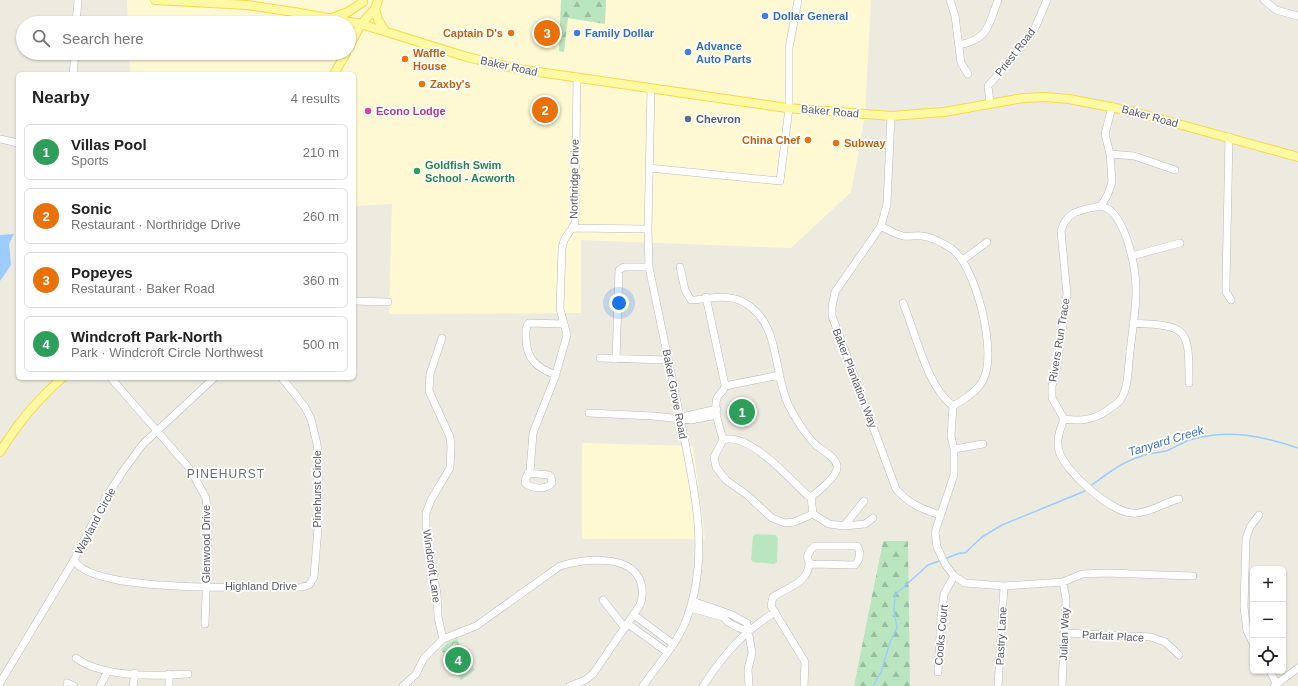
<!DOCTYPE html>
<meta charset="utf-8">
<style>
body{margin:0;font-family:Helvetica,sans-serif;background:#f6f6f6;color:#222}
.controls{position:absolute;right:12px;bottom:12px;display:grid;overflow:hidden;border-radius:6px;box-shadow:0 1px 3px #0004}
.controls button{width:36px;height:36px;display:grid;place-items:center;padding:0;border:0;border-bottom:1px solid #e0e0e0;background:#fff;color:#222;font:20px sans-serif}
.you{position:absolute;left:619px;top:303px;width:14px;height:14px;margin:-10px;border:3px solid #fff;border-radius:50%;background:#1a73e8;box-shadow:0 0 0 6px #1a73e833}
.badge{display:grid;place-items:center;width:26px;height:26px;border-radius:50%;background:#f24521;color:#fff;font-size:13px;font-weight:700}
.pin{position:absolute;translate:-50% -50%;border:2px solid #fff;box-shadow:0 1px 4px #0006}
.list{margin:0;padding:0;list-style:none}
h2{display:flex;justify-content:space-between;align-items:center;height:52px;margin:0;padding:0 16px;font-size:17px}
h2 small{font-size:13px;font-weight:400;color:#767676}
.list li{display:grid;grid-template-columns:26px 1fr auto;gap:12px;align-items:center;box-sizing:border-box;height:56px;margin:0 8px 8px;padding:0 8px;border:1px solid #e0e0e0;border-radius:6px}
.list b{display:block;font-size:15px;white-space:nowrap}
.list p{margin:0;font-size:13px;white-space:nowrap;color:#767676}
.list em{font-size:13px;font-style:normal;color:#767676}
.icon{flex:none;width:22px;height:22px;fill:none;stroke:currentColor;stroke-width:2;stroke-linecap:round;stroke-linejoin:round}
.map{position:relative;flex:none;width:1298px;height:686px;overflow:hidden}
.search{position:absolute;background:#fff;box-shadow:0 1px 3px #0004;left:16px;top:16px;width:340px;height:44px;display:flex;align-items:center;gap:10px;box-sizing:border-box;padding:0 14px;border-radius:22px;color:#767676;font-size:15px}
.panel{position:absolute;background:#fff;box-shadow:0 1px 3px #0004;left:16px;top:72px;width:340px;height:308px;border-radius:6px}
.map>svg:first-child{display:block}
.commercial{fill:#fff9d3}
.forest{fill:url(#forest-firs)}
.park{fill:url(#park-crowns)}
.pitch{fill:#bae6bf}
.water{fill:#9ecbff}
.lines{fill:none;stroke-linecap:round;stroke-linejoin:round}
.stream{stroke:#9ecbff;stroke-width:1.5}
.minor-casing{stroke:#b8bac0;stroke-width:8}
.major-casing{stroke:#f8d84e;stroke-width:10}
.minor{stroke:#fff;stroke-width:7}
.major{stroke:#fff9a3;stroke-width:8}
.shop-dot{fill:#3f7fe0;stroke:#fff;stroke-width:1.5}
.food-dot{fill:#e8710a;stroke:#fff;stroke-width:1.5}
.hotel-dot{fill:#d1479c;stroke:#fff;stroke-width:1.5}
.service-dot{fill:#5c6f8a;stroke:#fff;stroke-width:1.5}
.leisure-dot{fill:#2e9e5b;stroke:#fff;stroke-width:1.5}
.labels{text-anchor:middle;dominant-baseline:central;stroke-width:3.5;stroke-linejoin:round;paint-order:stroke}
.shop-label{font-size:11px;font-weight:bold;fill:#366cbe;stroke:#fff;text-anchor:start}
.food-label{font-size:11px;font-weight:bold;fill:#c56008;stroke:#fff;text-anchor:start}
.street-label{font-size:11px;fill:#595c62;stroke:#fff}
.hotel-label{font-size:11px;font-weight:bold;fill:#b23c85;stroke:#fff;text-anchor:start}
.service-label{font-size:11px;font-weight:bold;fill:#4e5e75;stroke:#fff;text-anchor:start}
.leisure-label{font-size:11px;font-weight:bold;fill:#27864d;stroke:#fff;text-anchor:start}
.water-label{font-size:12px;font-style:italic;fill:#3b72c8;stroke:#fff}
.neighbourhood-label{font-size:12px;letter-spacing:1px;fill:#6a6e74;stroke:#fff}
</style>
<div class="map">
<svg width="1298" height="686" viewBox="0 0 1298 686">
<defs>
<pattern id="forest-firs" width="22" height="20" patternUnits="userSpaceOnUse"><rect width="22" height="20" fill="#bae6bf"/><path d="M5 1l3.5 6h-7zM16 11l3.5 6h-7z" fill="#9abe9f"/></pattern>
<pattern id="park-crowns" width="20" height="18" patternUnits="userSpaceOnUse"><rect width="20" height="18" fill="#bae6bf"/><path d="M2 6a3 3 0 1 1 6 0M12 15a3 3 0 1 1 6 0" fill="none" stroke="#9abe9f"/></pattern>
</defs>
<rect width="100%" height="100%" fill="#edebe0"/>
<path class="commercial" d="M 127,0 L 561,0 L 559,51 L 563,52 L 568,18 L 605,24 L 606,0 L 871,0 L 865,116 L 851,192 L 791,248 L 581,240 L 581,313 L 389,314 L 392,204 L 354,206 L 354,74 L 220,74 L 216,72 L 130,72 L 129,53 L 349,53 L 349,23 L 128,23 Z
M 582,443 L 693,446 L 705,539 L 582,539 Z"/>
<path class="forest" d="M 561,0 L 606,0 L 605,24 L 568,18 L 564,52 L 559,51 Z
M 883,541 L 908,541 L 910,686 L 854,686 Z"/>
<path class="park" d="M 457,639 L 475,670 L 461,680 L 441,650 L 447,643 Z"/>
<path class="pitch" d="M 756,534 L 776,535 L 778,538 L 777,562 L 774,564 L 753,562 L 751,559 L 753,536 Z"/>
<path class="water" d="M 14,234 L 9,244 L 11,265 L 0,281 L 0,235 Z"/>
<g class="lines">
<path class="stream" d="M 1092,485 C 1108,473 1122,462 1142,456 C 1149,453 1158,453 1166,451 C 1175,448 1183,441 1193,439 C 1230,429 1263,436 1298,448
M 947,558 L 960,553 L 965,553 L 982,537 L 1002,525 L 1085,491
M 873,686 L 881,672 L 890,642 L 897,628 L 894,611 L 895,595 L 928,565 L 939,561"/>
<defs>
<path id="minor" d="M 950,0 L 955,16 L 961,63 L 968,74
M 1264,0 L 1276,10 L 1298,16
M 76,23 L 78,0
M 959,45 C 989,39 988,26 998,0
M 73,74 L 75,53
M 577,77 L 575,222 L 572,228 L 648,229
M 990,103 L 988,86 L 1024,44 L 1035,28 L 1047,0
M 891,116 L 887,204 L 881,226 L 835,292 L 832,307 L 832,316 L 896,489 C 909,504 922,509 940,515
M 1229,137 L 1226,284 L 1226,292 L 1231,300
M 0,139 L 18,143
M 1110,154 L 1134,156 L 1175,170
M 649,168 L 780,181 L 789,108 L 789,48 L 798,0
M 1101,206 C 1104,207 1109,209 1111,211 C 1128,228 1136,268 1136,291 C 1136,311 1132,332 1130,352 C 1128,366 1129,386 1121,399 C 1119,402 1115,405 1112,407 C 1097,419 1083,422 1064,419 L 1052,398 L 1052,386 L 1057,366 L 1067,294 L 1061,231 C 1067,210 1082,210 1101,206 L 1108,194 L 1112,182 L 1110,154 L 1105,134 L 1112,107
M 881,226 C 888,230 896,234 903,236 C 909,237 916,235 922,236 C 933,237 943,243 952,249 C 976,266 998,354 983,380 C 978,391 963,400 953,406 L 951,436 L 954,449 L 954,475 L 935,532 L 937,547 L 945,564 L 954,576 L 965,583 L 1004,586 L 1063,582 L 1082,574 L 1106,573 L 1193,576
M 1132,256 L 1180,243
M 963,260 L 987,242
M 680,267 L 685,290 L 691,300 C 713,299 732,291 752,308 C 780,330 774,377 789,406 C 797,421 805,435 817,446 C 823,451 838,458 837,468 C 837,476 818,492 811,497 L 807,495 C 790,479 748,431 723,440 L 714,457 L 716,467 L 726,480 L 747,495 L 772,518 L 785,523 L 794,522 L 813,514 L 811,497
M 706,297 L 725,385 C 725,391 719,393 717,398 C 713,410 720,428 723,440
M 354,301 L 388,302
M 903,303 C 916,334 927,387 953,406
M 1133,323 C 1188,326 1189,327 1189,383
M 442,338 L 430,374 L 429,391 L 450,437 L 451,447 L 450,468 L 431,500 L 426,513 L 426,531 L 437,594 L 438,617 L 443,639
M 600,358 L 668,360
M 616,359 L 619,270 L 624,267 L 649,267
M 556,375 C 537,368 526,359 526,338 C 526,332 525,327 529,323 L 563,324
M 111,378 L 190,469 L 206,498 L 208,530 L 205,624
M 725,386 L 780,375
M 589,413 L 653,416 L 691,420 L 717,415
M 682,417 L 717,409
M 1064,419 C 1060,430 1056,439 1059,451 C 1065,472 1111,512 1132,513 C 1146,515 1165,502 1179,499
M 954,449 L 983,444
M 528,473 L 549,475 L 551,477 L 552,483 C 547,490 531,489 525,483 C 525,477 527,476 530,471 L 533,433 L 555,377 L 567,335 L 560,309 L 562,248 L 564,240 L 572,228
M 813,514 L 829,524 L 844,526 L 864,501
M 844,526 L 865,524 L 873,518
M 815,546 L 857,546 C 861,551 860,560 855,565 L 811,564 C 804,558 809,550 815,546 Z
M 74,560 C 93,595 262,586 302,587 L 309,585 L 314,577 L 318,528 L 319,464 L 317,444 L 311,419 L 305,407 L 282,378
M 603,600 L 625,628
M 692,601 L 730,614 L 747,623 L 752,653 L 748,669 L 749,686
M 690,608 L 723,617 C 728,624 741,629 748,631
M 634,615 L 673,644
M 628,624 L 667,652
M 1065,633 L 1151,637 L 1165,642 L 1179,655
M 1253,643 L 1247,631 L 1244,607 L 1246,539 L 1250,527 L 1259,515
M 76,658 C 103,678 156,676 188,674
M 1270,671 L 1276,683
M 938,672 L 941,617 L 944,594 L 954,576
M 0,683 L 74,560 L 105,499 L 123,471 L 143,444 L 214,378
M 67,683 L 74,686
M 100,686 L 108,671
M 133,686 L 135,673
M 169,686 L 169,674
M 403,686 L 416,674 L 424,658 L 443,639 L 476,626 L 560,566 C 583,559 632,553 641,583 C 643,591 643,598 640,605 L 593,674 L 585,680 L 570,686
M 643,686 C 658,664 678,643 687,618 C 712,550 692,480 679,412 C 669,364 659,315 649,267 L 648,229 L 651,88
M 703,686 C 725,653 741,634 775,612
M 804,686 L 805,662 L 771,606 L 773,597 C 787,587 809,583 809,563
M 998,686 L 1004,586
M 1062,686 L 1066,599 L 1063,582
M 1274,686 L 1298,668"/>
<path id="major" d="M 155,0 L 247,5 L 294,12 L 361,24 L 467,57 L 518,69 L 787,108 L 891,116 L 944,112 L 1023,98 L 1045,97 L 1069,99 L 1131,111 L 1298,157
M 375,9 L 378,20 L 385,31
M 332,18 L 348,12 L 363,2
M 349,47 L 361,24 L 375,9 L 378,0
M 334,74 L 346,53
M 0,452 C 17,424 37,400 62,378"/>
</defs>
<use href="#minor" class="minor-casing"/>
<use href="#major" class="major-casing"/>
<use href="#minor" class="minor"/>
<use href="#major" class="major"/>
</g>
<g class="shop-dot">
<circle cx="765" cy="16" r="4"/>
<circle cx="577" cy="33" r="4"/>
<circle cx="688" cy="52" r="4"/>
</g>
<g class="food-dot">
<circle cx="511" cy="33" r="4"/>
<circle cx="405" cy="59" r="4"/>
<circle cx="422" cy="84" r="4"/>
<circle cx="808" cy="140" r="4"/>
<circle cx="836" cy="143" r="4"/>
</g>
<circle class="hotel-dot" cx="368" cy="111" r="4"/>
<circle class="service-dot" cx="688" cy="119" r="4"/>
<circle class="leisure-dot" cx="417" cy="171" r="4"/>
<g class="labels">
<g class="shop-label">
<text x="773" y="16">Dollar General</text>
<text x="585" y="33">Family Dollar</text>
<text x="696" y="46">Advance<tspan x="696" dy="13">Auto Parts</tspan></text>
</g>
<g class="food-label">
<text x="503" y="33" text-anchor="end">Captain D's</text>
<text x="413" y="53">Waffle<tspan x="413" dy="13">House</tspan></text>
<text x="430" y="84">Zaxby's</text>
<text x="800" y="140" text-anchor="end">China Chef</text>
<text x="844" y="143">Subway</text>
</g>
<g class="street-label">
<text transform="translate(1015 52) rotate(-52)">Priest Road</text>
<text transform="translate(509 66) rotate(12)">Baker Road</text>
<text transform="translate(830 111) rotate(5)">Baker Road</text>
<text transform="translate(1150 116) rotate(15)">Baker Road</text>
<text transform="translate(574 179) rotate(-89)">Northridge Drive</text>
<text transform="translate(1059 340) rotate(-81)">Rivers Run Trace</text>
<text transform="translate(855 378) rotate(69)">Baker Plantation Way</text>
<text transform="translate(675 394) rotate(79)">Baker Grove Road</text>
<text transform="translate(317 489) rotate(-90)">Pinehurst Circle</text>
<text transform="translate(95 521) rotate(-62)">Wayland Circle</text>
<text transform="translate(206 544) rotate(-90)">Glenwood Drive</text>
<text transform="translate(432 566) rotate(82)">Windcroft Lane</text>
<text x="261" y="586">Highland Drive</text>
<text transform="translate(1064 634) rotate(-88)">Julian Way</text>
<text transform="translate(941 635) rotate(-85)">Cooks Court</text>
<text transform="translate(1001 636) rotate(-87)">Pastry Lane</text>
<text transform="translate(1113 636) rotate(3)">Parfait Place</text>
</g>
<g class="hotel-label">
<text x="376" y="111">Econo Lodge</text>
</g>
<g class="service-label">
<text x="696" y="119">Chevron</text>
</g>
<g class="leisure-label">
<text x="425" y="165">Goldfish Swim<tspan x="425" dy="13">School - Acworth</tspan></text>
</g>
<g class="water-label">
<text transform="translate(1166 441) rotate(-17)">Tanyard Creek</text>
</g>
<g class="neighbourhood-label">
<text x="226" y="474">PINEHURST</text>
</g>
</g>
</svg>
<div class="controls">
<button>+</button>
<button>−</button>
<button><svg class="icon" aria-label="locate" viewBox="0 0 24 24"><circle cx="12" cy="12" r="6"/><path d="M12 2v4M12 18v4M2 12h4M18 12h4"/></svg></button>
</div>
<div class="you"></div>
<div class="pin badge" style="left:742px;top:412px;background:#2e9e5b">1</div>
<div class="pin badge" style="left:545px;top:110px;background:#e8710a">2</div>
<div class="pin badge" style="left:547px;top:33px;background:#e8710a">3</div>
<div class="pin badge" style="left:458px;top:660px;background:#2e9e5b">4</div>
<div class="search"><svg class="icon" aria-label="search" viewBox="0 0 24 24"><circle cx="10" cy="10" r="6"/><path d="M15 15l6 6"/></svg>Search here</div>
<section class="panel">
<h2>Nearby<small>4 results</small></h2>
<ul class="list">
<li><span class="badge" style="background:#2e9e5b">1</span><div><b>Villas Pool</b><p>Sports</p></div><em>210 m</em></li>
<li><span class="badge" style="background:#e8710a">2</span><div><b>Sonic</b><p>Restaurant · Northridge Drive</p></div><em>260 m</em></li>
<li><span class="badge" style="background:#e8710a">3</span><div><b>Popeyes</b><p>Restaurant · Baker Road</p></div><em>360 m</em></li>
<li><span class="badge" style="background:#2e9e5b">4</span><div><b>Windcroft Park-North</b><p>Park · Windcroft Circle Northwest</p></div><em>500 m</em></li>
</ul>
</section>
</div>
